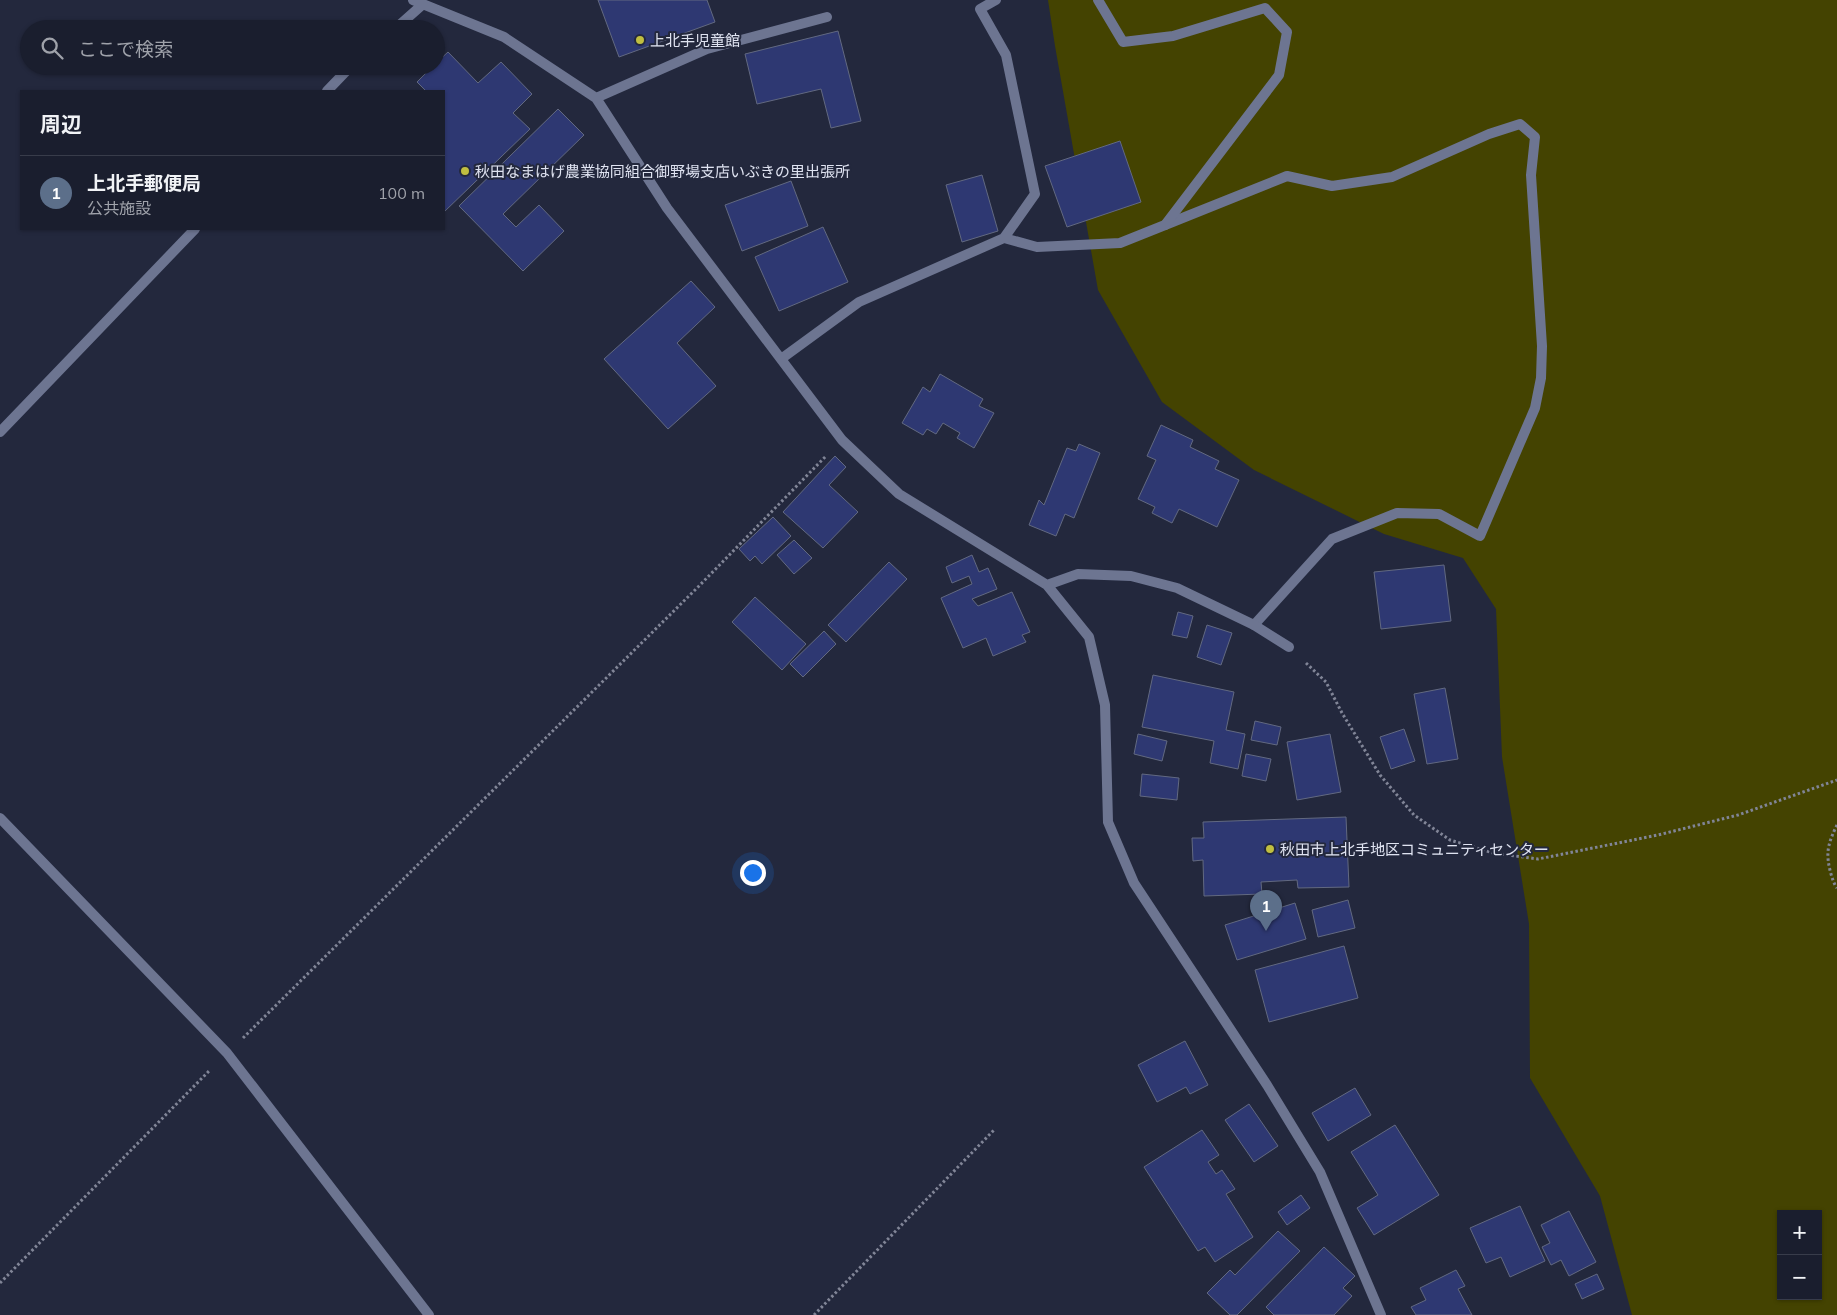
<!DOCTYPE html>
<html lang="ja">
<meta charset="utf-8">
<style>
body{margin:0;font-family:Mulish,"Noto Sans JP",sans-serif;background:#232736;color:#f1f3f6}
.controls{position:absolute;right:15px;bottom:15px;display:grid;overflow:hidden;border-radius:0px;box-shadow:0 1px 4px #0004}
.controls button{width:45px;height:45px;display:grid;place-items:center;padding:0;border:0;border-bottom:1px solid #383c4a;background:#1a1e2e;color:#f1f3f6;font:25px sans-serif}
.you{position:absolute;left:752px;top:872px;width:18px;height:18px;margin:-12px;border:4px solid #fff;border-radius:50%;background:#1a73e8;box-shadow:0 0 0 8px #1a73e833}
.badge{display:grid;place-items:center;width:32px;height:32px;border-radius:50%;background:#c0be40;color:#fff;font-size:16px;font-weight:700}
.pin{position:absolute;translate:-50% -41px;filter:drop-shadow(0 1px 2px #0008)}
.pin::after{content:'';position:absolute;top:26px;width:18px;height:15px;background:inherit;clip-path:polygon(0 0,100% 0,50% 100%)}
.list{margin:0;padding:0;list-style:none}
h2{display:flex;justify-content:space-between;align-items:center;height:65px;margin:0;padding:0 20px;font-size:21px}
h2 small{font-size:16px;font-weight:400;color:#9fa2aa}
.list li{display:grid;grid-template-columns:32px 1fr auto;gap:15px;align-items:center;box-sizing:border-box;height:75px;padding:0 20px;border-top:1px solid #383c4a}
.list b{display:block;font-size:19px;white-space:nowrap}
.list p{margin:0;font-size:16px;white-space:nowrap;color:#9fa2aa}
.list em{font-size:16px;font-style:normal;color:#9fa2aa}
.icon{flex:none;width:28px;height:28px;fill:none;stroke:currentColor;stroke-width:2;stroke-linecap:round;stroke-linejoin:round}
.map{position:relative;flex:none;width:1837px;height:1315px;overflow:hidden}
.search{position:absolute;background:#1a1e2e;box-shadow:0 1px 4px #0004;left:20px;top:20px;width:425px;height:55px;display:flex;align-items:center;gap:12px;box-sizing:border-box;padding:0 18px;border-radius:28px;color:#9fa2aa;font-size:19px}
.panel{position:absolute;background:#1a1e2e;box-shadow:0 1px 4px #0004;left:20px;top:90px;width:425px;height:140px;border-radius:0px}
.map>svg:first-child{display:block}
.green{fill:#444301;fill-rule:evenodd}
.building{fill:#2e3872;stroke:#626981}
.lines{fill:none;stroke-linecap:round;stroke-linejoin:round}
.path{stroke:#818597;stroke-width:3;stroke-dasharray:2.5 2.5;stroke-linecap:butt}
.service{stroke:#6d7591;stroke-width:10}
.minor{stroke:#6d7591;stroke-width:10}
.tertiary{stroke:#6d7591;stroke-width:10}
.poi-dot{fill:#c0be40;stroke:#23283d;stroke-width:2}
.labels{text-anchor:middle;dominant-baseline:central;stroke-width:4;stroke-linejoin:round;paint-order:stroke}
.poi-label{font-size:15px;fill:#dfe3f1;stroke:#23283d;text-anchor:start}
</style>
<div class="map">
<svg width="1837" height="1315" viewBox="0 0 1837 1315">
<rect width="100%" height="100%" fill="#23283d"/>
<path class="green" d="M 1048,0 L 1837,0 L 1837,1315 L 1632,1315 L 1600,1196 L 1530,1078 L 1529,924 L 1502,757 L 1496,609 L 1463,558 L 1384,534 L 1254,470 L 1162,402 L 1098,290 L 1055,46 ZM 1781,1214 L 1818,1214 L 1818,1296 L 1781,1296 Z"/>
<path class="building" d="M 598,0 L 707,0 L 715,22 L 619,57 Z
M 838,31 L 861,121 L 831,128 L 821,89 L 757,104 L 745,54 Z
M 448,52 L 478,83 L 501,62 L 532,94 L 513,113 L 530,129 L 444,212 L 444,91 L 426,91 L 417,82 L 433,66 L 436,66 L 436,63 Z
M 558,109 L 584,135 L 503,214 L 516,227 L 539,205 L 564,231 L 523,271 L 459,206 Z
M 1120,141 L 1141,202 L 1067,227 L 1045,166 Z
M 982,175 L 998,231 L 962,242 L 946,185 Z
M 791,181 L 808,226 L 742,251 L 725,205 Z
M 823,227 L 848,282 L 779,311 L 755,257 Z
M 691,281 L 715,307 L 677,343 L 716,386 L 668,429 L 604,359 Z
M 940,374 L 983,399 L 979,406 L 994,413 L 974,448 L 957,438 L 960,433 L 943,423 L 936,434 L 927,429 L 923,435 L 902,423 L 923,387 L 930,392 Z
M 1161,425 L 1193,440 L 1190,447 L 1219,461 L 1215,469 L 1239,480 L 1217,527 L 1179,509 L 1172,523 L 1152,513 L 1155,507 L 1138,499 L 1156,460 L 1147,456 Z
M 1079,444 L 1100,453 L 1074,518 L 1065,514 L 1056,536 L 1029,525 L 1039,500 L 1044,505 L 1067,448 L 1076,451 Z
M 835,456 L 846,467 L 829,485 L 858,512 L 823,548 L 783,512 Z
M 773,517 L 791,536 L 762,564 L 755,556 L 750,561 L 739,549 Z
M 794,540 L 812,558 L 794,574 L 777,555 Z
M 972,555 L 979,572 L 988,568 L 997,589 L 972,599 L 978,606 L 1012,592 L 1030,632 L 1022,635 L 1026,642 L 993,656 L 986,638 L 963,648 L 941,598 L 972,584 L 969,576 L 952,583 L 946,567 Z
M 889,562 L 907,579 L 846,642 L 828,625 Z
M 1444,565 L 1451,621 L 1381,629 L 1374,572 Z
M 755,597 L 806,644 L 782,670 L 732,622 Z
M 1178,612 L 1193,616 L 1187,638 L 1172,635 Z
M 1207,625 L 1232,633 L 1221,665 L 1197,657 Z
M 824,631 L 836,644 L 803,677 L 790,664 Z
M 1153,675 L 1234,692 L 1226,730 L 1245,734 L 1238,769 L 1210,763 L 1214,741 L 1142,727 Z
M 1445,688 L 1458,759 L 1427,764 L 1414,694 Z
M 1255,721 L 1281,727 L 1277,745 L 1251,740 Z
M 1404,729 L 1415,761 L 1391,769 L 1380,737 Z
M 1138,734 L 1167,741 L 1162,761 L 1134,754 Z
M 1330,734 L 1341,792 L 1297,800 L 1287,742 Z
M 1246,754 L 1271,759 L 1266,781 L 1242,776 Z
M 1142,774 L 1179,778 L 1177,800 L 1140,796 Z
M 1346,817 L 1349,887 L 1298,888 L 1297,880 L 1261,882 L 1262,894 L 1204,896 L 1203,860 L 1193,861 L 1192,838 L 1204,838 L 1203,822 Z
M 1348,900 L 1355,928 L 1318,937 L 1312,910 Z
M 1295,903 L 1306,939 L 1237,960 L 1225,925 Z
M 1344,946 L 1358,998 L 1269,1022 L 1255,970 Z
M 1185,1041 L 1208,1085 L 1190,1094 L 1186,1087 L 1157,1102 L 1138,1065 Z
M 1355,1088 L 1371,1115 L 1328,1141 L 1312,1113 Z
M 1249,1104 L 1278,1146 L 1254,1162 L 1225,1120 Z
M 1395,1125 L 1439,1195 L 1374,1235 L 1357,1208 L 1378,1195 L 1351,1152 Z
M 1202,1130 L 1219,1155 L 1208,1162 L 1216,1174 L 1222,1170 L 1235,1189 L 1226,1194 L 1253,1237 L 1215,1262 L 1205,1247 L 1198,1251 L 1144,1167 Z
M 1301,1195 L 1310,1208 L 1287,1225 L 1278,1212 Z
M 1520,1206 L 1545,1261 L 1510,1277 L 1501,1257 L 1486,1263 L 1470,1228 Z
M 1569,1211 L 1596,1262 L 1569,1276 L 1561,1260 L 1551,1265 L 1542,1247 L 1550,1243 L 1541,1225 Z
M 1278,1231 L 1300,1251 L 1237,1315 L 1230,1315 L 1207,1293 L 1230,1270 L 1235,1275 Z
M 1324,1247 L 1355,1276 L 1343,1288 L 1352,1296 L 1334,1315 L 1274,1315 L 1266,1307 Z
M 1456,1270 L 1465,1286 L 1458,1289 L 1472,1315 L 1416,1315 L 1411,1307 L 1426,1300 L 1420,1288 Z
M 1597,1274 L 1604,1289 L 1582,1299 L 1575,1284 Z"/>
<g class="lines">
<path class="path" d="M 1306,663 L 1326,682 L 1342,713 L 1380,775 L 1414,815 L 1450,840 L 1493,853 L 1538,859 L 1658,835 L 1738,815 L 1837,780
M 1837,825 C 1833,833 1828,844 1828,853 C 1827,861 1832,882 1837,888
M 243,1038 L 699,586 L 826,456
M 0,1283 L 210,1070
M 814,1315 L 994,1130"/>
<path class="service" d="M 1165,225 L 1287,176 L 1332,186 L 1392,177 L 1489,134 L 1520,124 L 1535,137 L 1531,175 L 1542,346 L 1541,378 L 1535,408 L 1480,536 L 1439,514 L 1397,513 L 1332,539 L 1254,625"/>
<path class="minor" d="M 413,0 L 504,37 L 596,98 L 667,208 L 842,440 L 899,494 L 1047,585 L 1089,637 L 1105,705 L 1108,822 L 1134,883 L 1267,1085 L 1320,1172 L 1381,1315
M 395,29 L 422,5
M 327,91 L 351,66
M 596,98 L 707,49 L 827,17
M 1004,238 L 1037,247 L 1120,243 L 1165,225 L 1279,75 L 1287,32 L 1265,8 L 1173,36 L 1123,42 L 1098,0
M 781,359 L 859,302 L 1004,238 L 1035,194 L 1006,55 L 980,9 L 996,0
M 0,432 L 195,229
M 1047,585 L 1078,574 L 1131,576 L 1177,588 L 1254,625 L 1289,647"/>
<path class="tertiary" d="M 0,818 L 227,1053 L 429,1315"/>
</g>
<g class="poi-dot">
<circle cx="640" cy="40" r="5"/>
<circle cx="465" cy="171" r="5"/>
<circle cx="1270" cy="849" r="5"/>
</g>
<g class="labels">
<g class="poi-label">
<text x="650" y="40">上北手児童館</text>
<text x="475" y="171">秋田なまはげ農業協同組合御野場支店いぶきの里出張所</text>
<text x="1280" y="849">秋田市上北手地区コミュニティセンター</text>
</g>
</g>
</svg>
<div class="controls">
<button>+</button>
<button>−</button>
</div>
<div class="you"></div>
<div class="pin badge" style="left:1266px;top:931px;background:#5c6f8a">1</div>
<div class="search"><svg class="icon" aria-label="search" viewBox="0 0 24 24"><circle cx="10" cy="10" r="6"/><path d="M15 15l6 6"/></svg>ここで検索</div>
<section class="panel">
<h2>周辺<small></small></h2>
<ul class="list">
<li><span class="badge" style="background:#5c6f8a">1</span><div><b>上北手郵便局</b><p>公共施設</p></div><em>100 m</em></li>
</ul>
</section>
</div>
